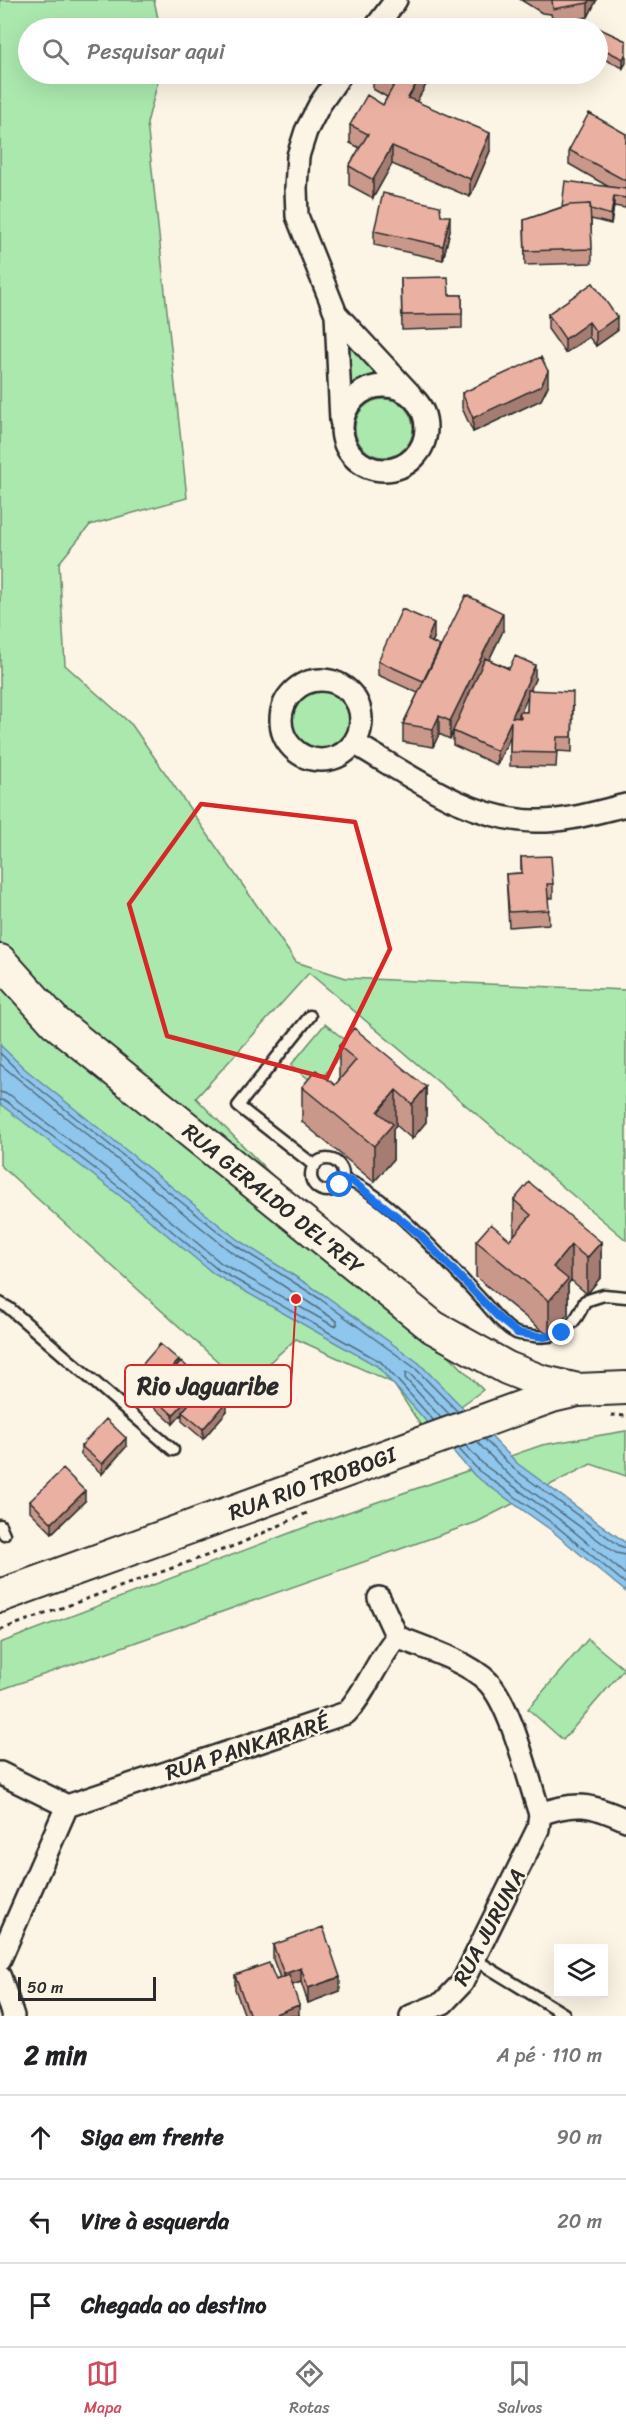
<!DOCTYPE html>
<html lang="pt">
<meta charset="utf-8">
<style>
body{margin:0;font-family:Sriracha,sans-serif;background:#f6f6f6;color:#202124}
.controls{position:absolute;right:18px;bottom:18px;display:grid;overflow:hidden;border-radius:0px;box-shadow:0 6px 24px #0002}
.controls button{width:54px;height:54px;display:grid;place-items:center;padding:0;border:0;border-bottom:2px solid #e0e0e0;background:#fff;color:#202124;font:30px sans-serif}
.scale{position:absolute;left:18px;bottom:15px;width:138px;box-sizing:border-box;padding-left:6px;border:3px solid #2b2b2b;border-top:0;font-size:16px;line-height:21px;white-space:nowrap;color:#2b2b2b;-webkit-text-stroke:4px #fcf5e5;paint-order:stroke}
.stop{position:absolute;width:18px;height:18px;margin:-14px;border:4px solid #1a73e8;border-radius:50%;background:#fff}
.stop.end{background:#1a73e8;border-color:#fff;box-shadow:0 2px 6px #0008}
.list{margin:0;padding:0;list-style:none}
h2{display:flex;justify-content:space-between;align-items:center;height:78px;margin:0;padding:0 24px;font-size:26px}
h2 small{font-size:20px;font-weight:400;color:#757577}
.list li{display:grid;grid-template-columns:39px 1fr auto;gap:18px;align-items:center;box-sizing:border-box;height:84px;padding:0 24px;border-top:2px solid #e0e0e0}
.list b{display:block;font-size:22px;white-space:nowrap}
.list em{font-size:20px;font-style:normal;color:#757577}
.icon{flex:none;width:33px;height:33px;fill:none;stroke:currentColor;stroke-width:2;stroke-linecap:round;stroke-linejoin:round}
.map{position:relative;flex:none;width:626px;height:2016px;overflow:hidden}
.search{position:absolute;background:#fff;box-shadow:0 6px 24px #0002;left:18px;right:18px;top:18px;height:66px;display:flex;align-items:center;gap:15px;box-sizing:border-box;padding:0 21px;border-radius:33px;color:#757577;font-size:22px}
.sheet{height:330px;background:#fff}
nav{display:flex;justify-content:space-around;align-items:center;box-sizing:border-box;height:84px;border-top:2px solid #e0e0e0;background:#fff;font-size:16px;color:#757577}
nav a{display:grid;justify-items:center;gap:3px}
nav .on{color:#d1495b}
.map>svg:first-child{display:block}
.green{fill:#abe8ae;stroke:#6b8a6c;stroke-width:1.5}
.water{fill:#8ec6ed;stroke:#66889f;stroke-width:1.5}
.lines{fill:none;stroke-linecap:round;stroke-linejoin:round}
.shore{stroke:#536979;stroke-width:1.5}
.lane-casing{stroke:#2b2b2b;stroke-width:15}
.street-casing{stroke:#2b2b2b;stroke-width:26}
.secondary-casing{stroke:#2b2b2b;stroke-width:36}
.path{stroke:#2b2b2b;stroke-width:3;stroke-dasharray:4.5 4.5;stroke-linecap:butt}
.lane{stroke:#fcf5e5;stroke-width:10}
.street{stroke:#fcf5e5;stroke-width:21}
.secondary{stroke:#fcf5e5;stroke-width:32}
.wall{fill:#c9988b;stroke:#2b2b2b;stroke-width:1.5;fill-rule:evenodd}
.shaded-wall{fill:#a47c71;stroke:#2b2b2b;stroke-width:1.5}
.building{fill:#eab1a2;stroke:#2b2b2b;stroke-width:1.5}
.route{stroke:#1a73e8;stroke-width:8}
.marked{fill:none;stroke:#d62828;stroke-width:4.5;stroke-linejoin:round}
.labels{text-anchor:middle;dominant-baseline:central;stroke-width:4.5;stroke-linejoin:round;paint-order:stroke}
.street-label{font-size:22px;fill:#2b2b2b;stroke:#fcf5e5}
.leader{fill:none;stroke:#d62828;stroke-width:2}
.callout-dot{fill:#d62828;stroke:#fcf5e5;stroke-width:2}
.callout{fill:#fcf5e5;stroke:#d62828;stroke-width:2}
.callout-label{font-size:24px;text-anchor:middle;font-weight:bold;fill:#2b2b2b}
</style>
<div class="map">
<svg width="626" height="2016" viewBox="0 0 626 2016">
<rect width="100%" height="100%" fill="#fcf5e5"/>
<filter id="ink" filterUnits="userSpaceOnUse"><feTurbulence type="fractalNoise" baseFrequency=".0167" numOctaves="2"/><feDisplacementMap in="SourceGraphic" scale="12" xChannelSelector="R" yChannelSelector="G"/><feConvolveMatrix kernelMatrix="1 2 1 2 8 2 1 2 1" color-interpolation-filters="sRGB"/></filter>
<g filter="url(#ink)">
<path class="green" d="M 0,0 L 154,0 L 160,28 L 28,28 L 28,74 L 160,74 L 147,123 L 187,498 L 90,525 L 59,563 L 65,665 L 132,725 L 296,962 L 346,978 L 626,990 L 626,1240 L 309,973 L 196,1098 L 483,1390 L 425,1432 L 393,1383 L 296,1339 L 244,1385 L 0,1165 Z
M 347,341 L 379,375 L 357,379 L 349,386 Z
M355 428a29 29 0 1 1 58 0a29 29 0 1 1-58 0Z
M289 718a32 32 0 1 1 64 0a32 32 0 1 1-64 0Z
M 325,1024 L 350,1044 L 316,1085 L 291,1065 Z
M 626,1431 L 626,1476 L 591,1464 L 477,1522 L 0,1690 L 0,1643 L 311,1525 L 542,1445 Z
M 588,1639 L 624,1669 L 563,1740 L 528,1709 Z"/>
<path class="water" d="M 0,1045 L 25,1069 L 238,1240 L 323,1294 L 419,1363 L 518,1464 L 626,1543 L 626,1592 L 551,1530 L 475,1476 L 377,1366 L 214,1274 L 119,1195 L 0,1104 Z"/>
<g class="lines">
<path class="shore" d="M 0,1053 L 21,1074 L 235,1245 L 320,1299 L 415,1368 L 458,1412
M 0,1064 L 230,1251 L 337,1321 L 337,1325 L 334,1326 L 221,1263 L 127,1184 L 10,1095 L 0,1092
M 0,1100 L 6,1101 L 123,1190 L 217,1269 L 381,1362 L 434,1421
M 441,1418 L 405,1378 L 406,1373 L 410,1374 L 450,1415
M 484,1439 L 514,1469 L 620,1546 L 626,1548
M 477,1442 L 509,1475 L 616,1553 L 626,1555
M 466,1446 L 484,1465 L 559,1519 L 626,1575
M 458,1448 L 479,1471 L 555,1525 L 626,1584"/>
<defs>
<path id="lane" d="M 310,1016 L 238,1106 L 315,1166
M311 1175a16 16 0 1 1 32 0a16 16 0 1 1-32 0Z
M 343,1180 C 378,1184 454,1270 480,1298 C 491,1309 502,1326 516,1333 C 521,1335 529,1335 534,1336 C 561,1340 576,1324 585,1301 L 604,1295 L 626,1297
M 0,1303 L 9,1308 L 173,1450
M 0,1525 L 4,1534
M 474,1959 L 564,2014"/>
<path id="street" d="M 375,28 L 396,0
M 341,74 L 320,104 L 306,131 L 298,156 L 296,188 L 297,216 L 336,314 L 410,394
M 336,314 L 341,421
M342 428a42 42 0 1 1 84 0a42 42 0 1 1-84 0Z
M281 720a40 40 0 1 1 80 0a40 40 0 1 1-80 0Z
M 354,743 C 410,775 468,820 535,821 C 565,822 597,812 626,805
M 379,1598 L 397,1637
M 0,1773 L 67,1806 L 0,1959
M 67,1806 L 346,1713 C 367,1691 376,1661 397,1637 C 422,1647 469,1662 488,1682 C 512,1707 528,1779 540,1814 L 538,1829 L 462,1983 L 443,2003 L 411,2016
M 540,1814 C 576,1801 591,1804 626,1820
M 0,1977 L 13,2016"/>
<g id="secondary">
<path id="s1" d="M 0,961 L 55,1022 L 433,1327 L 507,1368 L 540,1381 L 578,1390"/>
<path id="s2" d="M 0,1596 L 552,1396 L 578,1390 L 626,1388"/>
</g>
</defs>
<use href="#lane" class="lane-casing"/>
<use href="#street" class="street-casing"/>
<use href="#secondary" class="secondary-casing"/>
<path class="path" d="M 611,1415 L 626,1416
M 0,1630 L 239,1544 L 309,1512"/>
<use href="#lane" class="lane"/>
<use href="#street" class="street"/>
<use href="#secondary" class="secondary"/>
</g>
<path class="wall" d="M 521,0 L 596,0 L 596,1 L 588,17 L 553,23 L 551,14 L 542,13 Z
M 597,28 L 626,41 L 623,68 L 597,56 Z
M 373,74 L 432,74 L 416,102 L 490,151 L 470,197 L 392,164 L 373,198 L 349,185 L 349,166 L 360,148 L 350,143 L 350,125 L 383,105 L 387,97 L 373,89 Z
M 626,134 L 626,208 L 614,206 L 611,224 L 591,219 L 592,263 L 525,265 L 524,220 L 562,207 L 609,187 L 569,164 L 569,150 Z
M 441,216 L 450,230 L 443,260 L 374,245 L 374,231 Z
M 401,278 L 449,295 L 462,295 L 462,328 L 402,330 Z
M 593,283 L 617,331 L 596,346 L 589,337 L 565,353 L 548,329 L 548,314 Z
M 548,386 L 541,400 L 473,432 L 462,408 L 462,393 Z
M 503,631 L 489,660 L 535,679 L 530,690 L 573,706 L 572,752 L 557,751 L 556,767 L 510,766 L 510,736 L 497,765 L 453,745 L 453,733 L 450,739 L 439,734 L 433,747 L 403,742 L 403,724 L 418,693 L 378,675 L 378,661 L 434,638 L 432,643 L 440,648 ZM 528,696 L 527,712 L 521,712 Z
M 521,857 L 553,884 L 553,898 L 548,898 L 549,924 L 509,927 L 506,874 L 521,873 Z
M 339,1046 L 426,1087 L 426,1122 L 412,1139 L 396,1125 L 393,1129 L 393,1160 L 374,1182 L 302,1122 L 302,1087 L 335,1085 L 339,1081 Z
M 514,1200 L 601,1242 L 601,1277 L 587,1294 L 571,1280 L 568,1284 L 568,1314 L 549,1336 L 476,1277 L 476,1241 L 510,1240 L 514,1236 Z
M 179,1364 L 203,1388 L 227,1411 L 203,1439 L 182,1421 L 182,1414 L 173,1424 L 151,1404 L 151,1395 L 136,1382 L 136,1372 Z
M 81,1446 L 126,1447 L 102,1474 L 81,1455 Z
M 30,1501 L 85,1501 L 52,1533 L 30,1511 Z
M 273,1945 L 340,1991 L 308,2003 L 301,1982 L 292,1985 L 299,2016 L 245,2016 L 235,1989 L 235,1975 L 276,1980 L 280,1978 L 273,1959 Z"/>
<path class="shaded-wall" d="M 589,0 L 596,1 L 588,17 L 588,3 Z
M 626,53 L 626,63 L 623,68 L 623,59 Z
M 422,74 L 432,74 L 408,117 L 408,98 Z
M 490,133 L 490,151 L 470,197 L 470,179 Z
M 392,146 L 392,164 L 373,198 L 373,180 Z
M 614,196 L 614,206 L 611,224 L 611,215 Z
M 450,216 L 450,230 L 443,260 L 443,246 Z
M 617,317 L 617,331 L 596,346 L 596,332 Z
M 589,322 L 589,337 L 565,353 L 565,339 Z
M 548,371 L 548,386 L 541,400 L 473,432 L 473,418 Z
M 503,613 L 503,631 L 454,732 L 453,731 L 450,739 L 450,721 Z
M 434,623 L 434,638 L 427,654 L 427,640 Z
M 535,665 L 535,679 L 520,714 L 519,712 L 519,716 L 512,731 L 512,717 Z
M 439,716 L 439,734 L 433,747 L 433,729 Z
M 511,721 L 511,735 L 497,765 L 497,751 Z
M 426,1087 L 426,1122 L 412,1139 L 412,1104 Z
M 396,1090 L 396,1125 L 393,1129 L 393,1160 L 374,1182 L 374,1146 L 378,1112 Z
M 601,1242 L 601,1277 L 587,1294 L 587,1258 Z
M 571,1245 L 571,1280 L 568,1284 L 568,1314 L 549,1336 L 549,1301 L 553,1267 Z
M 179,1360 L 179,1370 L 154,1398 L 154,1388 Z
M 203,1382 L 203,1391 L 182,1412 L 182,1414 L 173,1424 L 173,1415 Z
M 227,1401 L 227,1411 L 203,1439 L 203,1429 Z
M 126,1438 L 126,1447 L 102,1474 L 102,1464 Z
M 85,1491 L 85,1501 L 52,1533 L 52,1523 Z
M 301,1968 L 301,1982 L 284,1988 L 284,1974 Z
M 340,1977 L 340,1991 L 308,2003 L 308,1988 Z
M 299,2005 L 299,2016 L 270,2016 Z"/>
<path class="building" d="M 552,0 L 589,0 L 588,3 L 553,9 Z
M 594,26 L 626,41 L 626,53 L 623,59 L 597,46 L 597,28 L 593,28 Z
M 377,74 L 422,74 L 408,98 L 490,133 L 470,179 L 392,146 L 373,180 L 349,166 L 368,134 L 350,125 L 367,95 L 383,105 L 395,83 Z
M 589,113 L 626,134 L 626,181 L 569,150 Z
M 565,181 L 626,189 L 626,198 L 614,196 L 611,215 L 591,209 L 590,204 L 569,205 L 562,207 Z
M 383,193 L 440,206 L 441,216 L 450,216 L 443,246 L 374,231 Z
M 590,204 L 592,249 L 525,251 L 524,220 L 569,205 Z
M 448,277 L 449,295 L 462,295 L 462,314 L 402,315 L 401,278 Z
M 593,283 L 617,317 L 596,332 L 589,322 L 565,339 L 548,314 Z
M 541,357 L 548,371 L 541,386 L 473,418 L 462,393 Z
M 466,595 L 503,613 L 450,721 L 439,716 L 433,729 L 403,724 Z
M 402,609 L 434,623 L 427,640 L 440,646 L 423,681 L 378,661 Z
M 515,656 L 535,665 L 512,717 L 521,718 L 519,712 L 527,712 L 528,690 L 573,692 L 572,737 L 557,737 L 556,753 L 510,752 L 511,721 L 497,751 L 453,731 L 485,658 L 509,669 Z
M 551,856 L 553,884 L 547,884 L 549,910 L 509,912 L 506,874 L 522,873 L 521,857 Z
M 354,1028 L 426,1087 L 412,1104 L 396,1090 L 378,1112 L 393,1124 L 374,1146 L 302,1087 L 316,1070 L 335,1085 L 356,1060 L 339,1046 Z
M 529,1182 L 601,1242 L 587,1258 L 571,1245 L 553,1267 L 568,1279 L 549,1301 L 476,1241 L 491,1224 L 510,1240 L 531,1215 L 514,1200 Z
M 160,1344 L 179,1360 L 154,1388 L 136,1372 Z
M 181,1361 L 203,1382 L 173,1415 L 151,1395 Z
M 207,1383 L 227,1401 L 203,1429 L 182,1412 Z
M 106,1419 L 126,1438 L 102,1464 L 81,1446 Z
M 63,1469 L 85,1491 L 52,1523 L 30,1501 Z
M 323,1927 L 340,1977 L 308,1988 L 301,1968 L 284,1974 L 273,1945 Z
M 269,1963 L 276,1980 L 289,1975 L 299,2005 L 270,2016 L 250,2016 L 235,1975 Z"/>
</g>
<g class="lines" filter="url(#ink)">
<path class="route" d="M 340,1185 L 343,1179 L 352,1181 L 418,1233 L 500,1319 L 517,1333 L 544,1337 L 562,1333"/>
</g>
<path class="marked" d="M 201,804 L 355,822 L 390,949 L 327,1078 L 167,1036 L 129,904 Z"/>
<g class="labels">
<g class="street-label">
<text stroke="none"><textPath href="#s1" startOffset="363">RUA GERALDO DEL'REY</textPath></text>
<text stroke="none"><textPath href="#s2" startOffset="332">RUA RIO TROBOGI</textPath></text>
<text transform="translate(247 1747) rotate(-18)">RUA PANKARARÉ</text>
<text transform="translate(489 1927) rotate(-62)">RUA JURUNA</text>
</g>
</g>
<path class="leader" d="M296 1299L291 1386"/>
<circle class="callout-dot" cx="296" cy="1299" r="6"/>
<rect class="callout" x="125" y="1365" width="166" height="42" rx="6"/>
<g class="callout-label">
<text x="208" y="1394">Rio Jaguaribe</text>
</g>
</svg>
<div class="controls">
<button><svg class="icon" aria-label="layers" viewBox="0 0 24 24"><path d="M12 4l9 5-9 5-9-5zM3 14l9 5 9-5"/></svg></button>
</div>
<div class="scale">50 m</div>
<div class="stop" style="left:340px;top:1185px"></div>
<div class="stop end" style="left:562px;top:1333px"></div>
<div class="search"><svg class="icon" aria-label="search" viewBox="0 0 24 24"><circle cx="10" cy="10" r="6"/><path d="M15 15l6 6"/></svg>Pesquisar aqui</div>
</div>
<section class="sheet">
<h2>2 min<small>A pé · 110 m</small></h2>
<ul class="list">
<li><svg class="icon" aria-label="ahead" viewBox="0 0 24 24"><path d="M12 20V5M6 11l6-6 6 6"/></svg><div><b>Siga em frente</b></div><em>90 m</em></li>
<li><svg class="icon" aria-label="left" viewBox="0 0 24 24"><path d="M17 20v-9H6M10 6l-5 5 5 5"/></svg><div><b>Vire à esquerda</b></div><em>20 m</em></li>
<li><svg class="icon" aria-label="arrive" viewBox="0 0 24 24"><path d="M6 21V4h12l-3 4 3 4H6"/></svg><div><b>Chegada ao destino</b></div></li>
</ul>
</section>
<nav>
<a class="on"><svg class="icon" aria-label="map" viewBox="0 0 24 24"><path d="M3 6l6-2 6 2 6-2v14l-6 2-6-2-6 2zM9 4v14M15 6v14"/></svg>Mapa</a>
<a><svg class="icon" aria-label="directions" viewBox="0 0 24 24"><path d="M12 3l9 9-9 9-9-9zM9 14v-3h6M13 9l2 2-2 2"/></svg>Rotas</a>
<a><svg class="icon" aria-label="saved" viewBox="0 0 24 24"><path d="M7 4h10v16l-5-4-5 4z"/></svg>Salvos</a>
</nav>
